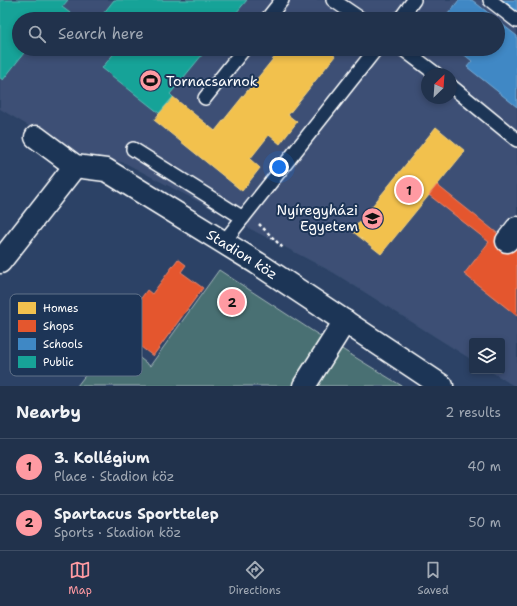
<!DOCTYPE html>
<meta charset="utf-8">
<style>
body{margin:0;font-family:"Shantell Sans",sans-serif;background:#293a53;color:#f1f3f6}
.controls{position:absolute;right:12px;bottom:12px;display:grid;overflow:hidden;border-radius:4px;box-shadow:0 2px 6px #0003}
.controls button{width:36px;height:36px;display:grid;place-items:center;padding:0;border:0;border-bottom:1px solid #3e4d64;background:#21324c;color:#f1f3f6;font:20px sans-serif}
.compass{position:absolute;left:421px;top:68px;width:36px;height:36px;border-radius:50%;background:#21324c;box-shadow:0 2px 6px #0003;rotate:25deg}
.you{position:absolute;left:279px;top:167px;width:14px;height:14px;margin:-10px;border:3px solid #fff;border-radius:50%;background:#1a73e8;box-shadow:0 0 0 6px #1a73e833}
.badge{display:grid;place-items:center;width:26px;height:26px;border-radius:50%;background:#ff9aa2;color:#111;font-size:13px;font-weight:700}
.pin{position:absolute;translate:-50% -50%;border:2px solid #fff;box-shadow:0 1px 4px #0006}
.list{margin:0;padding:0;list-style:none}
h2{display:flex;justify-content:space-between;align-items:center;height:52px;margin:0;padding:0 16px;font-size:17px}
h2 small{font-size:13px;font-weight:400;color:#a2aab5}
.list li{display:grid;grid-template-columns:26px 1fr auto;gap:12px;align-items:center;box-sizing:border-box;height:56px;padding:0 16px;border-top:1px solid #3e4d64}
.list b{display:block;font-size:15px;white-space:nowrap}
.list p{margin:0;font-size:13px;white-space:nowrap;color:#a2aab5}
.list em{font-size:13px;font-style:normal;color:#a2aab5}
.icon{flex:none;width:22px;height:22px;fill:none;stroke:currentColor;stroke-width:2;stroke-linecap:round;stroke-linejoin:round}
.map{position:relative;flex:none;width:517px;height:386px;overflow:hidden}
.search{position:absolute;background:#21324c;box-shadow:0 2px 6px #0003;left:12px;right:12px;top:12px;height:44px;display:flex;align-items:center;gap:10px;box-sizing:border-box;padding:0 14px;border-radius:22px;color:#a2aab5;font-size:15px}
.sheet{height:164px;background:#21324c}
nav{display:flex;justify-content:space-around;align-items:center;box-sizing:border-box;height:56px;border-top:1px solid #3e4d64;background:#21324c;font-size:11px;color:#a2aab5}
nav a{display:grid;justify-items:center;gap:2px}
nav .on{color:#ff9aa2}
.map>svg:first-child{display:block}
.built{fill:#3c5074;fill-rule:evenodd}
.green{fill:#496f73;stroke:#a4b7b9}
.homes{fill:#f2c14e;stroke:#f6d483}
.shops{fill:#e4572e;stroke:#ec896d}
.schools{fill:#3f88c5;stroke:#79acd6}
.public{fill:#17a398;stroke:#5dbfb7}
.lines{fill:none;stroke-linecap:round;stroke-linejoin:round}
.lane-casing{stroke:#fff;stroke-width:16}
.street-casing{stroke:#fff;stroke-width:25}
.path{stroke:#fff;stroke-width:2.5;stroke-dasharray:3 3;stroke-linecap:butt}
.lane{stroke:#1d3557;stroke-width:13}
.street{stroke:#1d3557;stroke-width:22}
.labels{text-anchor:middle;dominant-baseline:central;stroke-width:4;stroke-linejoin:round;paint-order:stroke}
.poi-label{font-size:14px;fill:#fff;stroke:#1d3557;text-anchor:start}
.street-label{font-size:14px;fill:#fff;stroke:#1d3557}
.key{fill:#1d3557;stroke:#617289;stroke-width:1}
.key-label{font-size:11px;fill:#fff}
</style>
<div class="map">
<svg width="517" height="386" viewBox="0 0 517 386">
<rect width="100%" height="100%" fill="#2c4266"/>
<filter id="ink" filterUnits="userSpaceOnUse"><feTurbulence type="fractalNoise" baseFrequency=".025" numOctaves="2"/><feDisplacementMap in="SourceGraphic" scale="8" xChannelSelector="R" yChannelSelector="G"/><feConvolveMatrix kernelMatrix="1 2 1 2 8 2 1 2 1" color-interpolation-filters="sRGB"/></filter>
<g filter="url(#ink)">
<path class="built" d="M 0,0 L 517,0 L 517,386 L 514,386 L 490,371 L 502,371 L 502,341 L 472,341 L 472,360 L 334,273 L 125,163 L 73,152 L 0,109 ZM 19,19 L 498,19 L 498,49 L 19,49 ZM 427,74 L 451,74 L 451,98 L 427,98 Z"/>
<path class="green" d="M 219,270 L 314,332 L 402,386 L 77,386 L 114,338 L 150,366 Z"/>
<path class="homes" d="M 281,49 L 327,49 L 335,56 L 288,115 L 297,122 L 280,144 L 269,135 L 250,159 L 260,168 L 242,191 L 154,120 L 173,97 L 215,131 Z
M 436,127 L 465,151 L 381,254 L 352,231 Z"/>
<path class="shops" d="M 437,185 L 517,249 L 517,316 L 464,274 L 489,242 L 429,195 Z
M 178,259 L 186,265 L 181,272 L 203,288 L 153,356 L 118,330 L 147,290 L 152,294 Z"/>
<path class="schools" d="M 459,0 L 472,0 L 496,19 L 444,19 Z
M 502,0 L 517,0 L 517,12 Z
M 498,21 L 517,36 L 517,107 L 467,67 L 472,61 L 457,49 L 498,49 Z"/>
<path class="public" d="M 0,0 L 68,0 L 62,7 L 78,19 L 19,19 L 19,49 L 27,49 L 3,80 L 0,78 Z
M 114,0 L 247,0 L 231,19 L 99,19 Z
M 48,49 L 57,49 L 53,53 Z
M 114,49 L 207,49 L 170,94 L 173,97 L 159,113 L 102,68 L 116,51 Z"/>
<g class="lines">
<defs>
<path id="lane" d="M 333,0 L 361,19
M 490,0 L 517,21
M 267,19 L 282,0
M 400,19 L 414,0
M 403,49 L 436,74
M 451,86 L 517,140
M 205,98 L 244,49
M 133,149 L 243,218
M 223,243 L 376,49"/>
<g id="street">
<path id="s1" d="M 36,137 L 75,166 L 106,170 L 257,263 L 442,386"/>
<path d="M 507,241 L 517,228"/>
<path d="M 0,262 L 75,166"/>
<path d="M 304,386 L 345,321"/>
</g>
</defs>
<use href="#lane" class="lane-casing"/>
<use href="#street" class="street-casing"/>
<path class="path" d="M 259,224 L 284,249"/>
<use href="#lane" class="lane"/>
<use href="#street" class="street"/>
</g>
</g>
<defs>
<symbol id="stadium-disc" viewBox="-11 -11 22 22"><circle r="9.5" fill="#ff9aa2" stroke="#1d3557"/><path d="M0-5a6.5 5 0 1 0 0 10a6.5 5 0 1 0 0-10ZM-3.5-1.8h7v3.6h-7Z" fill="#111"/></symbol>
<symbol id="university-disc" viewBox="-11 -11 22 22"><circle r="9.5" fill="#ff9aa2" stroke="#1d3557"/><path d="M0-5L7-2L0 1L-7-2ZM-4 1L0 2.5L4 1V4Q0 6-4 4Z" fill="#111"/></symbol>
</defs>
<g fill-rule="evenodd">
<use href="#stadium-disc" x="138" y="68" width="25" height="25"/>
<use href="#university-disc" x="360" y="206" width="25" height="25"/>
</g>
<g class="labels">
<g class="poi-label">
<text x="166" y="81">Tornacsarnok</text>
<text x="358" y="210" text-anchor="end">Nyíregyházi<tspan x="358" dy="16">Egyetem</tspan></text>
</g>
<g class="street-label">
<text stroke="none"><textPath href="#s1" startOffset="240">Stadion köz</textPath></text>
</g>
</g>
<rect x="10" y="294" width="132" height="82" rx="6" class="key"/>
<rect x="18" y="302" width="18" height="12" fill="#f2c14e"/>
<rect x="18" y="320" width="18" height="12" fill="#e4572e"/>
<rect x="18" y="338" width="18" height="12" fill="#3f88c5"/>
<rect x="18" y="356" width="18" height="12" fill="#17a398"/>
<g class="key-label">
<text x="43" y="312">Homes</text>
<text x="43" y="330">Shops</text>
<text x="43" y="348">Schools</text>
<text x="43" y="366">Public</text>
</g>
</svg>
<div class="controls">
<button><svg class="icon" aria-label="layers" viewBox="0 0 24 24"><path d="M12 4l9 5-9 5-9-5zM3 14l9 5 9-5"/></svg></button>
</div>
<svg class="compass" viewBox="-18 -18 36 36"><path d="M0-13l5 13h-10z" fill="#e53935"/><path d="M0 13l5-13h-10z" fill="#a2aab5"/></svg>
<div class="you"></div>
<div class="pin badge" style="left:409px;top:190px">1</div>
<div class="pin badge" style="left:232px;top:302px">2</div>
<div class="search"><svg class="icon" aria-label="search" viewBox="0 0 24 24"><circle cx="10" cy="10" r="6"/><path d="M15 15l6 6"/></svg>Search here</div>
</div>
<section class="sheet">
<h2>Nearby<small>2 results</small></h2>
<ul class="list">
<li><span class="badge">1</span><div><b>3. Kollégium</b><p>Place · Stadion köz</p></div><em>40 m</em></li>
<li><span class="badge">2</span><div><b>Spartacus Sporttelep</b><p>Sports · Stadion köz</p></div><em>50 m</em></li>
</ul>
</section>
<nav>
<a class="on"><svg class="icon" aria-label="map" viewBox="0 0 24 24"><path d="M3 6l6-2 6 2 6-2v14l-6 2-6-2-6 2zM9 4v14M15 6v14"/></svg>Map</a>
<a><svg class="icon" aria-label="directions" viewBox="0 0 24 24"><path d="M12 3l9 9-9 9-9-9zM9 14v-3h6M13 9l2 2-2 2"/></svg>Directions</a>
<a><svg class="icon" aria-label="saved" viewBox="0 0 24 24"><path d="M7 4h10v16l-5-4-5 4z"/></svg>Saved</a>
</nav>
